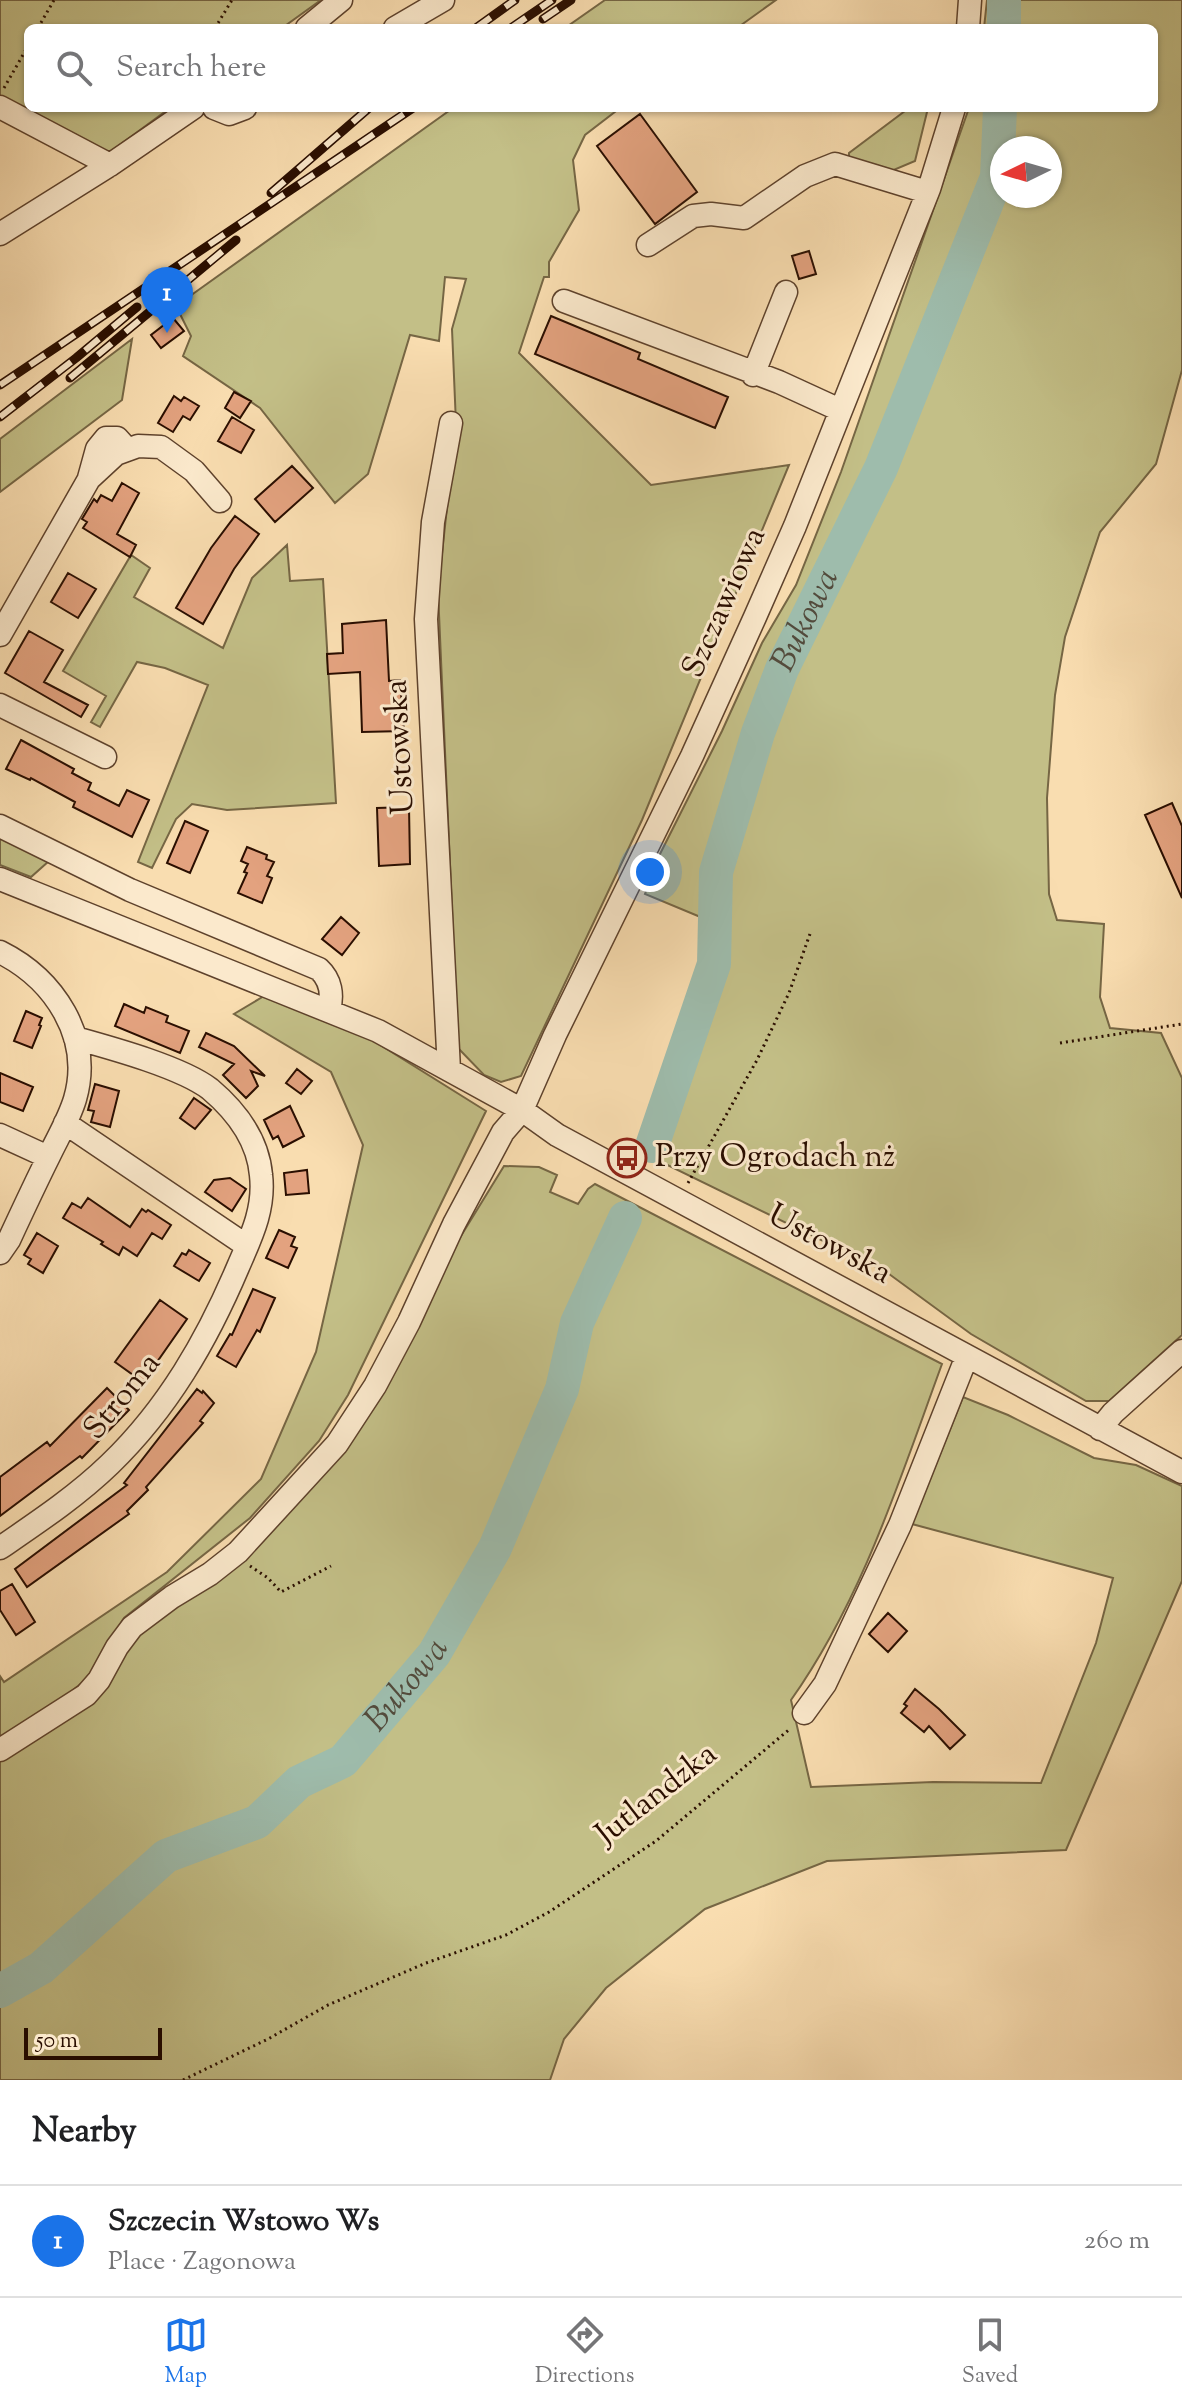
<!DOCTYPE html>
<meta charset="utf-8">
<style>
body{margin:0;font-family:"Sorts Mill Goudy",serif;background:#f2f2f2;color:#202124}
.compass{position:absolute;left:990px;top:136px;width:72px;height:72px;border-radius:50%;background:#fff;box-shadow:0 2px 6px #0004;rotate:265deg}
.scale{position:absolute;left:24px;bottom:20px;width:138px;box-sizing:border-box;padding-left:8px;border:4px solid #2a0e00;border-top:0;font-size:22px;line-height:28px;white-space:nowrap;color:#2a0e00;-webkit-text-stroke:6px #fbe9cc;paint-order:stroke}
.you{position:absolute;left:650px;top:872px;width:28px;height:28px;margin:-20px;border:6px solid #fff;border-radius:50%;background:#1a73e8;box-shadow:0 0 0 12px #1a73e833}
.badge{display:grid;place-items:center;width:52px;height:52px;border-radius:50%;background:#1a73e8;color:#fff;font-size:26px;font-weight:700}
.pin{position:absolute;translate:-50% -66px;filter:drop-shadow(0 2px 4px #0008)}
.pin::after{content:'';position:absolute;top:42px;width:28px;height:24px;background:inherit;clip-path:polygon(0 0,100% 0,50% 100%)}
.list{margin:0;padding:0;list-style:none}
h2{display:flex;justify-content:space-between;align-items:center;height:104px;margin:0;padding:0 32px;font-size:34px}
h2 small{font-size:26px;font-weight:400;color:#757577}
.list li{display:grid;grid-template-columns:52px 1fr auto;gap:24px;align-items:center;box-sizing:border-box;height:112px;padding:0 32px;border-top:2px solid #e0e0e0}
.list b{display:block;font-size:30px;white-space:nowrap}
.list p{margin:0;font-size:26px;white-space:nowrap;color:#757577}
.list em{font-size:26px;font-style:normal;color:#757577}
.icon{flex:none;width:44px;height:44px;fill:none;stroke:currentColor;stroke-width:2;stroke-linecap:round;stroke-linejoin:round}
.map{position:relative;flex:none;width:1182px;height:2080px;overflow:hidden}
.search{position:absolute;background:#fff;box-shadow:0 2px 6px #0004;left:24px;right:24px;top:24px;height:88px;display:flex;align-items:center;gap:20px;box-sizing:border-box;padding:0 28px;border-radius:12px;color:#757577;font-size:30px}
.sheet{height:216px;background:#fff}
nav{display:flex;justify-content:space-around;align-items:center;box-sizing:border-box;height:112px;border-top:2px solid #e0e0e0;background:#fff;font-size:22px;color:#757577}
nav a{display:grid;justify-items:center;gap:4px}
nav .on{color:#1a73e8}
.map>svg:first-child{display:block}
.green{fill:#c3bf87;stroke:#766644;stroke-width:2;fill-rule:evenodd}
.lines{fill:none;stroke-linecap:round;stroke-linejoin:round}
.river{stroke:#9ebcac;stroke-width:34}
.building{fill:#e3a27f;stroke:#2a0e00;stroke-width:2}
.minor-casing{stroke:#5e422c;stroke-width:25}
.path{stroke:#2a0e00;stroke-width:3;stroke-dasharray:2 4;stroke-linecap:butt}
.minor{stroke:#fbe9cc;stroke-width:22}
.rail-casing{stroke:#2a0e00;stroke-width:9}
.rail{stroke:#fbe9cc;stroke-width:6;stroke-dasharray:18;stroke-linecap:butt}
.labels{text-anchor:middle;dominant-baseline:central;stroke-width:6;stroke-linejoin:round;paint-order:stroke}
.street-label{font-size:32px;fill:#2a0e00;stroke:#fbe9cc}
.poi-label{font-size:32px;fill:#2a0e00;stroke:#fbe9cc;text-anchor:start}
.water-label{font-size:34px;font-style:italic;fill:#534b3c;stroke:#fbe9cc}
</style>
<div class="map">
<svg width="1182" height="2080" viewBox="0 0 1182 2080">
<rect width="100%" height="100%" fill="#f9ddb0"/>
<filter id="stains"><feTurbulence type="fractalNoise" baseFrequency=".0025" numOctaves="4"/><feColorMatrix values="0 0 0 0 .2 0 0 0 0 .09 0 0 0 0 .02 0 0 0 .5 -.17"/></filter>
<radialGradient id="worn" r=".72"><stop offset=".6" stop-color="#630" stop-opacity="0"/><stop offset="1" stop-color="#630" stop-opacity=".3"/></radialGradient>
<path class="green" d="M 0,0 L 321,0 L 282,28 L 28,28 L 28,108 L 170,108 L 110,152 L 81,142 L 0,100 Z
M 605,0 L 776,0 L 737,28 L 565,28 Z
M 987,0 L 1182,0 L 1182,370 L 1156,464 L 1100,532 L 1065,637 L 1055,695 L 1047,798 L 1049,894 L 1057,920 L 1104,924 L 1100,997 L 1110,1028 L 1161,1033 L 1182,1078 L 1182,1335 L 1109,1401 L 1086,1401 L 971,1334 L 885,1271 L 653,1158 L 719,965 L 722,926 L 645,894 L 659,856 L 722,731 L 762,643 L 796,585 L 841,472 L 969,108 L 1154,108 L 1154,28 L 984,28 ZM 1002,148 L 1050,148 L 1050,196 L 1002,196 Z
M 453,108 L 620,108 L 585,135 L 573,160 L 579,210 L 549,262 L 549,277 L 544,277 L 519,353 L 651,485 L 789,465 L 642,820 L 521,1076 L 501,1082 L 484,1075 L 458,1048 L 438,591 L 456,424 L 452,329 L 466,279 L 445,277 L 439,341 L 410,335 L 368,474 L 335,503 L 260,408 L 183,356 L 191,336 L 176,306 Z
M 909,108 L 928,108 L 915,161 L 889,172 L 849,158 L 849,153 Z
M 132,339 L 122,400 L 0,492 L 0,439 Z
M 287,545 L 290,581 L 323,579 L 336,803 L 227,810 L 192,804 L 176,819 L 152,868 L 138,862 L 208,685 L 165,668 L 137,662 L 100,727 L 91,722 L 106,696 L 63,671 L 131,555 L 150,568 L 134,597 L 223,648 L 252,578 Z
M 0,837 L 49,861 L 31,877 L 0,865 Z
M 264,996 L 361,1033 L 486,1111 L 348,1395 L 319,1441 L 250,1518 L 124,1618 L 88,1678 L 53,1706 L 0,1737 L 0,1676 L 4,1682 L 167,1572 L 261,1479 L 316,1352 L 363,1145 L 331,1072 L 234,1014 Z
M 504,1166 L 539,1167 L 557,1175 L 550,1192 L 578,1204 L 588,1189 L 595,1184 L 942,1364 C 899,1481 863,1598 791,1700 L 811,1787 L 933,1782 L 1041,1783 L 1096,1643 L 1113,1578 L 912,1524 L 963,1397 L 1008,1415 L 1094,1458 L 1136,1465 L 1182,1486 L 1182,1581 L 1066,1850 L 827,1861 L 705,1909 L 606,1988 L 564,2039 L 550,2080 L 0,2080 L 0,1757 L 88,1703 L 141,1630 L 296,1504 Z"/>
<g class="lines">
<g class="river">
<path d="M 1004,0 L 1004,28"/>
<path id="s1" d="M 652,1146 L 714,964 L 716,872 L 758,733 L 782,669 L 881,468 L 997,177 L 1000,108"/>
<path id="s2" d="M 0,1991 L 41,1968 L 166,1856 L 257,1822 L 299,1782 L 343,1761 L 434,1654 L 495,1548 L 562,1389 L 577,1323 L 625,1218"/>
</g>
</g>
<path class="building" d="M 640,114 L 697,192 L 655,224 L 597,146 Z
M 809,251 L 816,274 L 799,279 L 792,256 Z
M 551,316 L 640,353 L 638,359 L 728,397 L 715,428 L 535,354 Z
M 173,318 L 184,331 L 161,348 L 151,335 Z
M 234,392 L 251,401 L 240,418 L 225,408 Z
M 174,396 L 181,401 L 184,397 L 199,406 L 190,420 L 183,416 L 173,432 L 158,423 Z
M 232,417 L 254,430 L 241,453 L 218,441 Z
M 292,466 L 313,488 L 275,522 L 255,499 Z
M 122,483 L 139,493 L 117,534 L 136,545 L 130,557 L 83,528 L 87,522 L 82,519 L 94,499 L 97,502 L 101,495 L 112,501 Z
M 235,516 L 259,534 L 234,569 L 203,624 L 176,608 L 211,548 Z
M 68,573 L 96,589 L 78,618 L 51,602 Z
M 386,620 L 389,681 L 400,680 L 404,731 L 362,732 L 360,672 L 328,674 L 327,654 L 343,653 L 342,624 Z
M 29,631 L 63,650 L 44,682 L 88,705 L 81,717 L 5,673 Z
M 21,740 L 74,769 L 72,773 L 91,783 L 88,790 L 119,806 L 127,790 L 149,800 L 132,837 L 73,807 L 75,802 L 31,778 L 30,780 L 6,769 Z
M 1172,803 L 1182,826 L 1182,898 L 1145,815 Z
M 409,807 L 410,864 L 379,866 L 377,808 Z
M 185,821 L 208,831 L 190,873 L 167,863 Z
M 247,847 L 267,855 L 266,859 L 274,862 L 267,876 L 272,878 L 262,903 L 238,893 L 247,873 L 244,872 L 248,864 L 241,861 Z
M 341,917 L 359,933 L 342,955 L 322,939 Z
M 124,1004 L 144,1013 L 146,1007 L 168,1016 L 166,1022 L 189,1031 L 180,1053 L 115,1026 Z
M 26,1011 L 42,1018 L 39,1025 L 41,1026 L 32,1048 L 14,1041 Z
M 206,1033 L 234,1046 L 265,1076 L 251,1071 L 258,1086 L 246,1098 L 223,1075 L 234,1064 L 199,1047 Z
M 297,1069 L 312,1081 L 301,1094 L 286,1083 Z
M 0,1073 L 33,1087 L 23,1111 L 0,1102 Z
M 95,1084 L 119,1091 L 110,1127 L 91,1122 L 94,1111 L 88,1110 Z
M 194,1098 L 211,1110 L 195,1129 L 180,1118 Z
M 290,1106 L 304,1136 L 283,1147 L 278,1136 L 273,1139 L 264,1120 Z
M 307,1170 L 309,1193 L 286,1195 L 284,1173 Z
M 230,1178 L 246,1189 L 232,1211 L 205,1192 L 214,1180 Z
M 88,1198 L 130,1227 L 142,1209 L 146,1212 L 148,1210 L 171,1225 L 162,1239 L 152,1233 L 137,1256 L 123,1247 L 119,1255 L 101,1244 L 103,1242 L 63,1218 L 72,1203 L 81,1208 Z
M 279,1230 L 295,1237 L 291,1246 L 297,1248 L 288,1268 L 266,1258 Z
M 37,1233 L 58,1246 L 43,1273 L 28,1264 L 31,1259 L 24,1255 Z
M 189,1250 L 210,1263 L 199,1281 L 174,1266 L 182,1253 L 186,1255 Z
M 253,1289 L 275,1298 L 260,1332 L 257,1330 L 236,1367 L 217,1356 L 230,1334 L 232,1335 Z
M 160,1300 L 187,1319 L 143,1382 L 115,1362 Z
M 107,1388 L 129,1410 L 82,1458 L 80,1456 L 0,1516 L 0,1477 L 47,1442 L 50,1446 Z
M 197,1389 L 202,1393 L 203,1391 L 214,1403 L 200,1421 L 203,1423 L 146,1487 L 148,1490 L 127,1511 L 129,1514 L 27,1587 L 15,1569 L 127,1485 L 124,1483 Z
M 12,1584 L 35,1622 L 16,1635 L 0,1610 L 0,1591 Z
M 888,1613 L 907,1631 L 888,1652 L 869,1634 Z
M 915,1689 L 939,1709 L 965,1735 L 950,1749 L 929,1726 L 924,1732 L 901,1713 L 907,1706 L 904,1704 Z"/>
<g class="lines">
<defs>
<path id="minor" d="M 307,28 L 341,0
M 395,28 L 443,0
M 968,28 L 970,0
M 0,107 L 110,165
M 214,108 L 229,114 L 245,108
M 0,234 L 110,165 L 193,108
M 648,245 L 693,216 L 711,214 L 744,218 L 805,176 L 835,164 L 927,192
M 564,301 L 779,382 L 840,410
M 753,375 L 786,292
M 89,478 L 97,449 L 106,438 L 117,438 L 127,449
M 0,635 L 89,479 L 116,454 L 138,446 L 161,447 L 194,471 L 220,501
M 0,705 L 105,757
M 0,826 L 130,890 L 319,969 C 331,980 333,995 329,1010
M 0,879 L 378,1031 L 522,1110 L 557,1135 L 1182,1472
M 0,952 C 54,979 93,1037 75,1099 C 69,1119 58,1137 49,1156 C 35,1184 22,1212 9,1240 L 0,1253
M 449,1070 L 426,619 L 433,522 L 451,423
M 65,1123 L 247,1246
M 0,1135 L 48,1157
M 1100,1429 L 1113,1413 L 1182,1351
M 0,1548 C 38,1522 77,1496 110,1464 C 168,1408 207,1340 238,1267 C 251,1237 265,1209 261,1175 C 258,1140 236,1111 210,1089 C 181,1067 111,1048 75,1038
M 804,1713 L 825,1684 L 900,1525 L 967,1356
M 0,1750 L 86,1695 L 99,1680 L 117,1647 L 132,1627 L 172,1597 L 210,1574 L 238,1552 L 337,1444 L 375,1386 L 409,1322 L 454,1224 L 503,1132 L 522,1110 L 555,1035 L 692,756 L 755,617 L 795,526 L 929,189 L 954,108"/>
</defs>
<use href="#minor" class="minor-casing"/>
<path class="path" d="M 38,28 L 54,0
M 215,28 L 232,0
M 4,88 L 28,46
M 1060,1043 L 1182,1024
M 688,1183 L 757,1060 L 789,993 L 811,931
M 250,1566 L 268,1578 L 281,1592 L 331,1566
M 183,2080 L 268,2039 L 328,2005 L 426,1963 L 506,1935 L 549,1912 L 656,1841 L 791,1728"/>
<use href="#minor" class="minor"/>
<defs>
<path id="rail" d="M 543,19 L 571,0
M 476,28 L 515,0
M 511,28 L 552,0
M 271,193 L 369,108
M 70,378 L 236,240
M 0,385 L 413,108
M 0,417 L 76,358 L 137,307"/>
</defs>
<use href="#rail" class="rail-casing"/>
<use href="#rail" class="rail"/>
</g>
<defs>
<symbol id="bus-ring" viewBox="-11 -11 22 22"><circle r="9.5" fill="#fbe9cc" stroke="#8f2418" stroke-width="1.5"/><path d="M-5-6H5V4H4V6H2V4H-2V6H-4V4H-5ZM-3.5-4V0h7V-4ZM-3.5 1.2v1.5H-2V1.2ZM2 1.2v1.5H3.5V1.2Z" fill="#8f2418"/></symbol>
</defs>
<g fill-rule="evenodd">
<use href="#bus-ring" x="605" y="1136" width="44" height="44"/>
</g>
<g class="labels">
<g class="street-label">
<text transform="translate(725 603) rotate(-66)">Szczawiowa</text>
<text transform="translate(401 747) rotate(-93)">Ustowska</text>
<text transform="translate(829 1245) rotate(28)">Ustowska</text>
<text transform="translate(123 1397) rotate(-51)">Stroma</text>
<text transform="translate(657 1795) rotate(-38)">Jutlandzka</text>
</g>
<g class="poi-label">
<text x="655" y="1158">Przy Ogrodach nż</text>
</g>
<g class="water-label">
<text stroke="none"><textPath href="#s1" startOffset="552">Bukowa</textPath></text>
<text stroke="none"><textPath href="#s2" startOffset="518">Bukowa</textPath></text>
</g>
</g>
<rect width="100%" height="100%" filter="url(#stains)"/>
<rect width="100%" height="100%" fill="url(#worn)"/>
</svg>
<svg class="compass" viewBox="-18 -18 36 36"><path d="M0-13l5 13h-10z" fill="#e53935"/><path d="M0 13l5-13h-10z" fill="#757577"/></svg>
<div class="scale">50 m</div>
<div class="you"></div>
<div class="pin badge" style="left:167px;top:333px">1</div>
<div class="search"><svg class="icon" aria-label="search" viewBox="0 0 24 24"><circle cx="10" cy="10" r="6"/><path d="M15 15l6 6"/></svg>Search here</div>
</div>
<section class="sheet">
<h2>Nearby<small></small></h2>
<ul class="list">
<li><span class="badge">1</span><div><b>Szczecin Wstowo Ws</b><p>Place · Zagonowa</p></div><em>260 m</em></li>
</ul>
</section>
<nav>
<a class="on"><svg class="icon" aria-label="map" viewBox="0 0 24 24"><path d="M3 6l6-2 6 2 6-2v14l-6 2-6-2-6 2zM9 4v14M15 6v14"/></svg>Map</a>
<a><svg class="icon" aria-label="directions" viewBox="0 0 24 24"><path d="M12 3l9 9-9 9-9-9zM9 14v-3h6M13 9l2 2-2 2"/></svg>Directions</a>
<a><svg class="icon" aria-label="saved" viewBox="0 0 24 24"><path d="M7 4h10v16l-5-4-5 4z"/></svg>Saved</a>
</nav>
